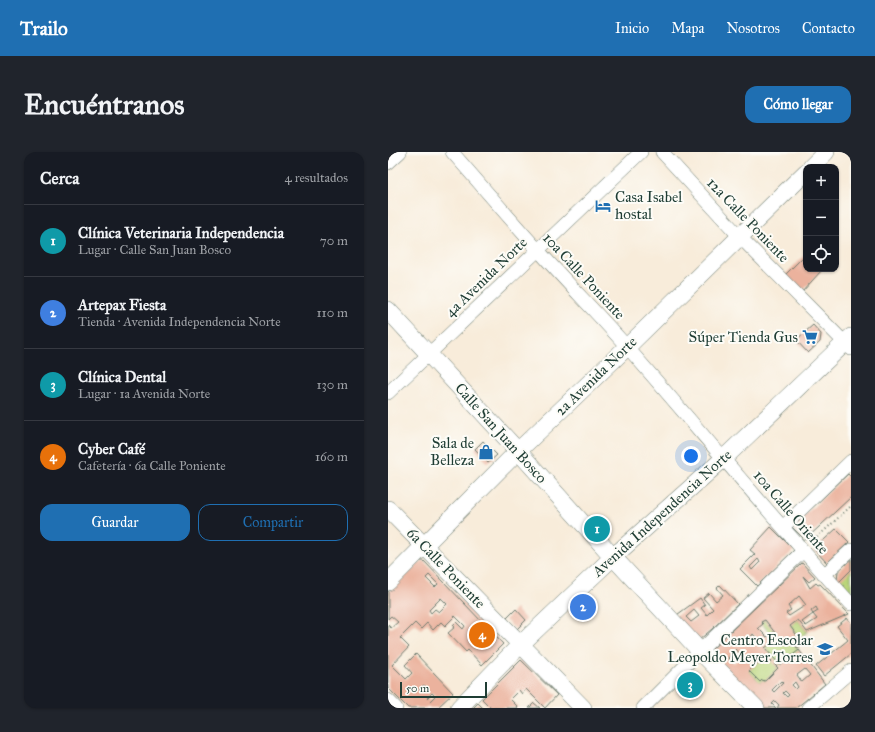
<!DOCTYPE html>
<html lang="es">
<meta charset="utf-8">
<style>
body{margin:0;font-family:"IM FELL Great Primer",serif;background:#20242c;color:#f1f3f6}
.controls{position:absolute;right:12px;top:12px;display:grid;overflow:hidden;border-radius:8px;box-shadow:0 1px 3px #0004}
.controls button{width:36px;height:36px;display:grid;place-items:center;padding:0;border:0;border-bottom:1px solid #363941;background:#171b24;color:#f1f3f6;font:20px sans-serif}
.scale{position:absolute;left:12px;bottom:10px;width:87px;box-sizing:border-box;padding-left:4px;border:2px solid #1f3d34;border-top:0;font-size:11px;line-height:14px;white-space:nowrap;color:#1f3d34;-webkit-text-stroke:3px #fdfcf7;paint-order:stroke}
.you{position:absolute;left:303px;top:304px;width:14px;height:14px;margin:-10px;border:3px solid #fff;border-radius:50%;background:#1a73e8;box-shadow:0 0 0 6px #1a73e833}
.badge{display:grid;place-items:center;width:26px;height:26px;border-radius:50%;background:#1f6fb2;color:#fff;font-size:13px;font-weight:700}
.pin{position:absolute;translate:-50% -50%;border:2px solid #fff;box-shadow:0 1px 4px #0006}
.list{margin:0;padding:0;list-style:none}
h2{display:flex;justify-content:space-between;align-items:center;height:52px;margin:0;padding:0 16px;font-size:17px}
h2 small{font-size:13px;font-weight:400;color:#9ea1a6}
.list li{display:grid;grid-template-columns:26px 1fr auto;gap:12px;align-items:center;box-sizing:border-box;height:72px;padding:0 16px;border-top:1px solid #363941}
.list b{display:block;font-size:15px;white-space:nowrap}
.list p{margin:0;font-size:13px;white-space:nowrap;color:#9ea1a6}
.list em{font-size:13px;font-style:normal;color:#9ea1a6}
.actions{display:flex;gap:8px;padding:12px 16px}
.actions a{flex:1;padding:9px 0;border:1px solid #1f6fb2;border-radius:12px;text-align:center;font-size:14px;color:#1f6fb2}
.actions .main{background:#1f6fb2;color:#fff}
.icon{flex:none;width:22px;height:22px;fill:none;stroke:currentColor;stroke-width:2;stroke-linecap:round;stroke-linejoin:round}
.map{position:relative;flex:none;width:463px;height:556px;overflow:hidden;border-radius:12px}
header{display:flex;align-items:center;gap:24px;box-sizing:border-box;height:56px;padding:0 20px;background:#1f6fb2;color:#fff}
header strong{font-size:19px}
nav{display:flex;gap:22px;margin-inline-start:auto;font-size:14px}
.intro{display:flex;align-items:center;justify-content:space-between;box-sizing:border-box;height:96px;padding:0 24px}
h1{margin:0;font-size:28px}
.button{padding:10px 18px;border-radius:12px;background:#1f6fb2;color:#fff;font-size:14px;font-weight:700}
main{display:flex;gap:24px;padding:0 24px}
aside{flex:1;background:#171b24;border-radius:12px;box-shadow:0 1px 3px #0004}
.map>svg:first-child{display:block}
.green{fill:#bad57a;stroke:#6c8957}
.building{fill:#ebb29d;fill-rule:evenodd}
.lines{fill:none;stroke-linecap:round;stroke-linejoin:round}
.minor-casing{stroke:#6b7a6e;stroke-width:14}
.tertiary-casing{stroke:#6b7a6e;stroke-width:18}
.path{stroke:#6b7a6e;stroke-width:2;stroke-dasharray:1 3;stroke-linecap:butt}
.minor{stroke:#fff;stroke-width:13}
.tertiary{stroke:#fff;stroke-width:17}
.labels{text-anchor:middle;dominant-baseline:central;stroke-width:4;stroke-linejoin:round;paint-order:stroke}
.poi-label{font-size:15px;fill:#1f3d34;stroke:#fdfcf7;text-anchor:end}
.street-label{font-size:15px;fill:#1f3d34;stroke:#fdfcf7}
</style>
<header>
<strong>Trailo</strong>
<nav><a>Inicio</a><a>Mapa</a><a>Nosotros</a><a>Contacto</a></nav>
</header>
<div class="intro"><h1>Encuéntranos</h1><a class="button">Cómo llegar</a></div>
<main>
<aside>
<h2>Cerca<small>4 resultados</small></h2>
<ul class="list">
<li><span class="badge" style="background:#0f9aa8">1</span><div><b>Clínica Veterinaria Independencia</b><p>Lugar · Calle San Juan Bosco</p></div><em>70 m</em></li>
<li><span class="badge" style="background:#3f7fe0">2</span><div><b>Artepax Fiesta</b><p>Tienda · Avenida Independencia Norte</p></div><em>110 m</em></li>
<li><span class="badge" style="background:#0f9aa8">3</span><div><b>Clínica Dental</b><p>Lugar · 1a Avenida Norte</p></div><em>130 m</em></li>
<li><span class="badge" style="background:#e8710a">4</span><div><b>Cyber Café</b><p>Cafetería · 6a Calle Poniente</p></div><em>160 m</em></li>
</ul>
<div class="actions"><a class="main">Guardar</a><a>Compartir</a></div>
</aside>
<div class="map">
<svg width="463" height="556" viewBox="0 0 463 556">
<rect width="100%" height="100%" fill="#fdfcf7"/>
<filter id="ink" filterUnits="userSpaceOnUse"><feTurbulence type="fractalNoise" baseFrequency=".025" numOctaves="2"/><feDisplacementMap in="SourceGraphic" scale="8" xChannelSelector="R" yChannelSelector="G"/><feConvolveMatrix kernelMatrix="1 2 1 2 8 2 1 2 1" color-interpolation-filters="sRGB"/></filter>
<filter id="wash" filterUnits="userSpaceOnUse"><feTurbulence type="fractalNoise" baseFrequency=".012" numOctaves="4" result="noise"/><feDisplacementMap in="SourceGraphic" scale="16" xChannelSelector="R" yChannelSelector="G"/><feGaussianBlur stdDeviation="0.9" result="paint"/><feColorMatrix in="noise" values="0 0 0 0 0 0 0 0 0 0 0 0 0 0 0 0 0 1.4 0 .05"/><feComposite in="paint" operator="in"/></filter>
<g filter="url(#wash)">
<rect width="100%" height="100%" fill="#f8ecda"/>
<path class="green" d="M 463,407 L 463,443 L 449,429 Z
M 377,468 L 396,492 L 403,487 L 411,498 L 392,513 L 377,496 L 387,488 L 373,470 Z
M 410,468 L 419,480 L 411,486 L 402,474 Z
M 379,505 L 390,516 L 377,529 L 374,528 L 372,530 L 361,519 L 368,512 Z"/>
<g id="blocks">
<path class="building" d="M 417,103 L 418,104 L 418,117 L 431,117 L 433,119 L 414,140 L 397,123 Z
M 425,173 L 433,182 L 432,190 L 420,201 L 408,188 Z
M 95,289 L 109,303 L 100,311 L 87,297 Z
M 460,322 L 463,325 L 463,345 L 417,388 L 404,375 Z
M 206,364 L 222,381 L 213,390 L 196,372 Z
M 383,375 L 406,398 L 369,434 L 352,417 L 367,402 L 362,398 ZM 370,407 L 372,410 L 364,418 L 362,415 Z
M 448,377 L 461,390 L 439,411 L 426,397 Z
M 463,407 L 463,418 L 451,430 L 449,429 L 450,419 Z
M 33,409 L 36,409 L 115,492 L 94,513 L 80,498 L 78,500 L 60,481 L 67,475 L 65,473 L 68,470 L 75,477 L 77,474 L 67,464 L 57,474 L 53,470 L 45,478 L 39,471 L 33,477 L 27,471 L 12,486 L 21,495 L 4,513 L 18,527 L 24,521 L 17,513 L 28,502 L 65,541 L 49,556 L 20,556 L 0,536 L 0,473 L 3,476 L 10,470 L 3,464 L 0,467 L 0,440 ZM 41,423 L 50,432 L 47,435 L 38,426 ZM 53,446 L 59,452 L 51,460 L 47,457 L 43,461 L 41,458 ZM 36,533 L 38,535 L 33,539 L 31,537 ZM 44,541 L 47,544 L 42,549 L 39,546 Z
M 414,411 L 427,425 L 421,430 L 415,424 L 422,436 L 428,431 L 430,433 L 432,432 L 461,462 L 419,480 L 410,468 L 402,474 L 411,486 L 408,489 L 412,494 L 409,496 L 403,487 L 396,492 L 377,468 L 373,470 L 375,472 L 370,476 L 379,485 L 383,482 L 387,488 L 377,496 L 392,513 L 411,498 L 437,532 L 408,556 L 389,556 L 391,553 L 387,549 L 384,552 L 388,556 L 375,556 L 322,499 ZM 411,444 L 418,453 L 401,464 L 398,461 L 403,458 L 400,454 ZM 428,455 L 430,459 L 425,462 L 423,459 ZM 425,462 L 429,467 L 418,474 L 414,470 ZM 365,482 L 371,489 L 368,491 L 363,485 ZM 348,497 L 353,503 L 346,511 L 340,506 ZM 379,505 L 390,516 L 377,529 L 374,528 L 372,530 L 361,519 L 368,512 ZM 417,517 L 422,523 L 414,530 L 409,523 ZM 393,529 L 395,531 L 386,540 L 384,538 ZM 407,530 L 410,535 L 408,537 L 404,533 ZM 397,539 L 401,543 L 399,545 L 395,541 Z
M 332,433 L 350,452 L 324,477 L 311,488 L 286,465 L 312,446 L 317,453 L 313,456 L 319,463 L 325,457 L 315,446 L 321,441 L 328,449 L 335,443 L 329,436 ZM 306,458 L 311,464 L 303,470 L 298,465 Z
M 191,446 L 204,459 L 199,464 L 186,451 Z
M 128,457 L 138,468 L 128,478 L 117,468 Z
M 459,466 L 463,471 L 463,502 L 436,524 L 428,514 L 460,488 L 449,474 Z
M 133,508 L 169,543 L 157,556 L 138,537 L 134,542 L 131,538 L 122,547 L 130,555 L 129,556 L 103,556 L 94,547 Z
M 302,522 L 313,534 L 302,544 L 291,532 Z
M 90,551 L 95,556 L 85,556 Z
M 146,551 L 152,556 L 141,556 Z"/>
</g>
</g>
<g filter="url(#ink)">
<use href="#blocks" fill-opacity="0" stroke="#6b7a6e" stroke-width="1"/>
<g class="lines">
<defs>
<path id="minor" d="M 64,0 C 93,33 121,66 150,98 C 179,131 211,163 240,196 C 315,282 387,369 463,452
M 274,0 L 352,85 L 463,197
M 0,11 L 12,0
M 0,241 L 253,0
M 395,375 L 463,309
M 436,423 L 463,398
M 0,548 L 8,556
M 255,556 L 312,499 L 415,399
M 420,556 L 463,519"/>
<path id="tertiary" d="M 423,15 L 438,0
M 0,158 L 130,299 L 225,405 L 312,499 L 368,556
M 0,357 L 195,556
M 0,430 L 130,299 L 239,195 L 418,20
M 71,556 L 132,493 L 225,405 L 335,307 L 463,185"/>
</defs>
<use href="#minor" class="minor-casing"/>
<use href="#tertiary" class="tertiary-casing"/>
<path class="path" d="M 423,391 L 463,354"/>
<use href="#minor" class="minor"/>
<use href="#tertiary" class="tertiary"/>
</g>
</g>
<defs>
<symbol id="hotel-bare" viewBox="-9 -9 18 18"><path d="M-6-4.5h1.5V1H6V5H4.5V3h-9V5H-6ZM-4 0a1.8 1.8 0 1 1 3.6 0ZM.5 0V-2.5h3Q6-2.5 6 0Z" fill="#1f6fb2" stroke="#fdfcf7" stroke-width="2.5" paint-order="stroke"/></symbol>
<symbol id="supermarket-bare" viewBox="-9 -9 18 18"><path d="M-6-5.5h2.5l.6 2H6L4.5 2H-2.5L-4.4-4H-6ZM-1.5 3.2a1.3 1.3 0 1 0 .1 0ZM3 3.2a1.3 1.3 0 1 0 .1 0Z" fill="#1f6fb2" stroke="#fdfcf7" stroke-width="2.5" paint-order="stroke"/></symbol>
<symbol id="shop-bare" viewBox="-9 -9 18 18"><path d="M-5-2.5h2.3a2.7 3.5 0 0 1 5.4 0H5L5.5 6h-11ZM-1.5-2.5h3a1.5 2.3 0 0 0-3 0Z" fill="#1f6fb2" stroke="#fdfcf7" stroke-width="2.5" paint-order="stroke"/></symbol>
<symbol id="school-bare" viewBox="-9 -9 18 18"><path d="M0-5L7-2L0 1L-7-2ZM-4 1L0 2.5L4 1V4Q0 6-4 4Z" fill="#1f6fb2" stroke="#fdfcf7" stroke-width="2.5" paint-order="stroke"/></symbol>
</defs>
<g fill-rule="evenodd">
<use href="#hotel-bare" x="204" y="43" width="22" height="22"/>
<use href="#supermarket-bare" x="411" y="174" width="22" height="22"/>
<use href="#shop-bare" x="87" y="289" width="22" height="22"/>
<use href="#school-bare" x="426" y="486" width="22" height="22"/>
</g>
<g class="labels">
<g class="poi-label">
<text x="227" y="45" text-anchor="start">Casa Isabel<tspan x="227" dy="17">hostal</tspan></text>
<text x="410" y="185">Súper Tienda Gus</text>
<text x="86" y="291">Sala de<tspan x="86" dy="17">Belleza</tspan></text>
<text x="425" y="488">Centro Escolar<tspan x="425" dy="17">Leopoldo Meyer Torres</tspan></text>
</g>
<g class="street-label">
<text transform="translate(360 68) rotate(46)">12a Calle Poniente</text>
<text transform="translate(196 124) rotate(47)">10a Calle Poniente</text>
<text transform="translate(98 125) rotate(-44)">4a Avenida Norte</text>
<text transform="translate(208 224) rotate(-44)">2a Avenida Norte</text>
<text transform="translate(113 281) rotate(48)">Calle San Juan Bosco</text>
<text transform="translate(403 360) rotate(49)">10a Calle Oriente</text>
<text transform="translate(274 361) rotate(-42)">Avenida Independencia Norte</text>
<text transform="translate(58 416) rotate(46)">6a Calle Poniente</text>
</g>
</g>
</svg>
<div class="controls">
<button>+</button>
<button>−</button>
<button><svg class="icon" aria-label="locate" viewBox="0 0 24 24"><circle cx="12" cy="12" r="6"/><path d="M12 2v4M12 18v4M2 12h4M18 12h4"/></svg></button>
</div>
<div class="scale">50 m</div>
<div class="you"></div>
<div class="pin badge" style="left:209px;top:377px;background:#0f9aa8">1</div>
<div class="pin badge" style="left:195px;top:455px;background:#3f7fe0">2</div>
<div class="pin badge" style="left:302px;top:533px;background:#0f9aa8">3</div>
<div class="pin badge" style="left:94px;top:483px;background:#e8710a">4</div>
</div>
</main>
